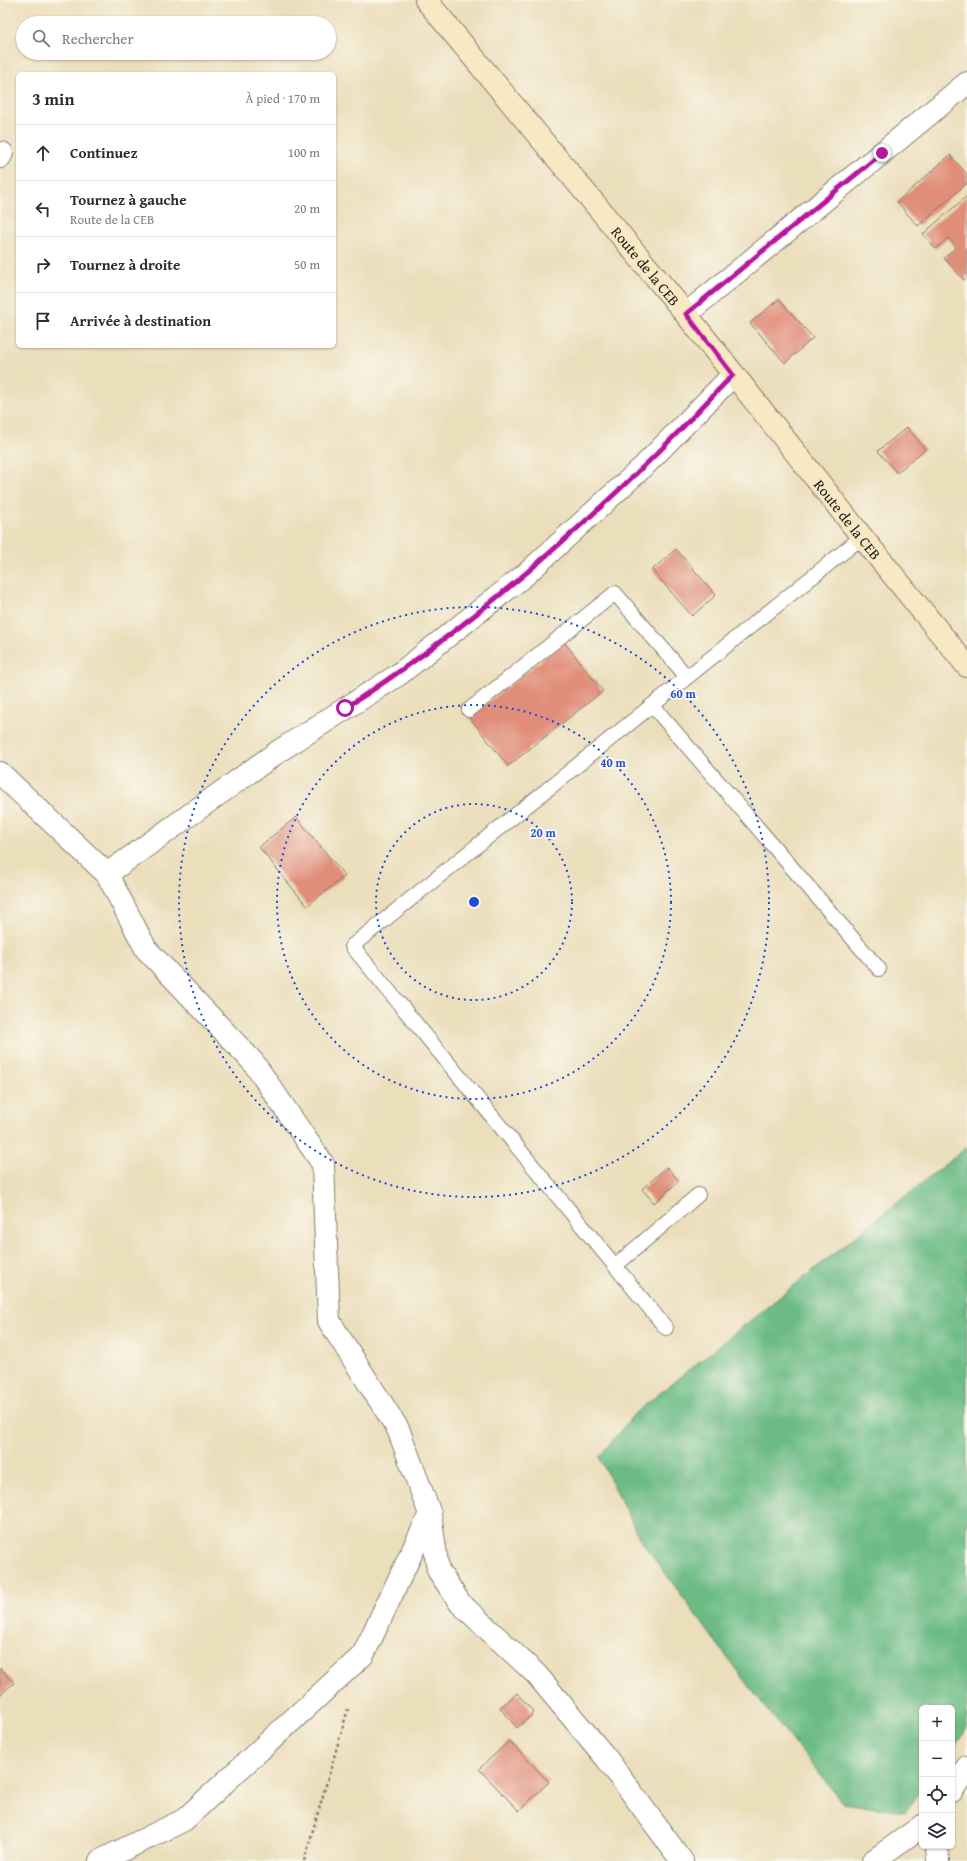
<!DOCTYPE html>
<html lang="fr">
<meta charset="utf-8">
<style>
body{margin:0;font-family:"Gentium Book Plus",serif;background:#f2f2f3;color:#2b2b33}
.controls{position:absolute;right:12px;bottom:12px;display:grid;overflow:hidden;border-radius:6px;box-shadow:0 1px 3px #0004}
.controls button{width:36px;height:36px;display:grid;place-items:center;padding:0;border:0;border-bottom:1px solid #e1e1e2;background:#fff;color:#2b2b33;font:20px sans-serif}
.stop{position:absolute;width:12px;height:12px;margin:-9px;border:3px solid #b5179e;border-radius:50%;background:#fff}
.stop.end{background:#b5179e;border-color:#fff;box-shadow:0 1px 4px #0008}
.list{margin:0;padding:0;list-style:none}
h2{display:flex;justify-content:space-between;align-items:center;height:52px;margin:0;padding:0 16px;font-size:17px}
h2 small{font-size:13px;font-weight:400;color:#7c7c81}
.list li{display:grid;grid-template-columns:26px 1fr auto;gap:12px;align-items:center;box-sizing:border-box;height:56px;padding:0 16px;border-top:1px solid #e1e1e2}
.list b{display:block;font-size:15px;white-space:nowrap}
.list p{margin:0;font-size:13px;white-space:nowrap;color:#7c7c81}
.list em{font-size:13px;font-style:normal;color:#7c7c81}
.icon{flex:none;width:22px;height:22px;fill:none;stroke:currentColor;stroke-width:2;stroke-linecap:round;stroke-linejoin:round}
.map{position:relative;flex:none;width:967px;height:1861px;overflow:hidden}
.search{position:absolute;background:#fff;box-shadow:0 1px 3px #0004;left:16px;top:16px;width:320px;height:44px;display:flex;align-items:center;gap:10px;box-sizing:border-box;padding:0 14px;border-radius:22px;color:#7c7c81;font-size:15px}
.panel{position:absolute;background:#fff;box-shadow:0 1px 3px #0004;left:16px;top:72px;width:320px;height:276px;border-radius:6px}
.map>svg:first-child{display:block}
.forest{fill:#6cbb85;stroke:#446c50}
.building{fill:#e08d79}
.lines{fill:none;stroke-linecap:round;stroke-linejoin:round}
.service-casing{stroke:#847d6c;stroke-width:16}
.minor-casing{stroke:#847d6c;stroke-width:24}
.secondary-casing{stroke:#847d6c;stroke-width:24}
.path{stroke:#847d6c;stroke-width:2.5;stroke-dasharray:3 3;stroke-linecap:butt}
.service{stroke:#fff;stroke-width:14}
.minor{stroke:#fff;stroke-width:22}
.secondary{stroke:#f8e8c3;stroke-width:22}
.route{stroke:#b5179e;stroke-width:5}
.ring{fill:none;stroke:#1d4ed8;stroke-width:2;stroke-dasharray:2 4}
.labels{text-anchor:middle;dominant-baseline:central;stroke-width:4;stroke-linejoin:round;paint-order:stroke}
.street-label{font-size:15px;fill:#1c1c1c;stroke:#fbf7ec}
.centre{fill:#1d4ed8;stroke:#fbf7ec;stroke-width:2}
.ring-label{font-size:12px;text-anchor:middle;font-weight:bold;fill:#1d4ed8;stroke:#fbf7ec;stroke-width:4;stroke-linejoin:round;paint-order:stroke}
</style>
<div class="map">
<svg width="967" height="1861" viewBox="0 0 967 1861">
<rect width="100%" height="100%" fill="#fbf7ec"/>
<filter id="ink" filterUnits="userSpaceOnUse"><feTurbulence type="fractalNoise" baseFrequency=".025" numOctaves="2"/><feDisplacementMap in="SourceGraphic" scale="8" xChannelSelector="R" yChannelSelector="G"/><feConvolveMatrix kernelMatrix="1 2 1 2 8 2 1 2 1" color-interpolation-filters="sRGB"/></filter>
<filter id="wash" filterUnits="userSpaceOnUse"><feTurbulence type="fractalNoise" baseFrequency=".012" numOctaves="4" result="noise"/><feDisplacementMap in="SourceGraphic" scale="16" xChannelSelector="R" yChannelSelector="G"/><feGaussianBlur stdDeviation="0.9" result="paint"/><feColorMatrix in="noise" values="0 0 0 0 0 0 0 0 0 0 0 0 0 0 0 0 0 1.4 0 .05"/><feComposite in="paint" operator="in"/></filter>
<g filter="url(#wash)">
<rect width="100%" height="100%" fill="#ebdebb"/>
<path class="forest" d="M 967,1147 L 967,1728 L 952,1751 L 952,1708 L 922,1708 L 922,1790 L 905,1812 L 843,1803 L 746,1683 L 640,1539 L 599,1457 L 635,1413 Z"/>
<g id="blocks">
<path class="building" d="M 950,155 L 967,174 L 967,183 L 918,226 L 897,202 Z
M 967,196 L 967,278 L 964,280 L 944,258 L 956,247 L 948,238 L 936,249 L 923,234 Z
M 779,299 L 813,338 L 785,363 L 750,323 Z
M 907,427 L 925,449 L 897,473 L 878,451 Z
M 676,549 L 716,595 L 692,616 L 652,570 Z
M 564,642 L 603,691 L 508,766 L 469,717 Z
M 296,817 L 345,876 L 307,906 L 259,847 Z
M 667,1167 L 679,1181 L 654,1203 L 642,1189 Z
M 0,1668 L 14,1683 L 0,1695 Z
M 517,1693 L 534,1713 L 517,1728 L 500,1708 Z
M 509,1741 L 549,1782 L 519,1811 L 479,1769 Z"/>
</g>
</g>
<g filter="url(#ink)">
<use href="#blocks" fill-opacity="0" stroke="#847d6c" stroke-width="1"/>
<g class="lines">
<defs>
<path id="service" d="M 652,705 L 879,969
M 469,710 L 615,593 L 687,677
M 615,1266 L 698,1195
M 666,1328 L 352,946 L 862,537"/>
<path id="minor" d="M 0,157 L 2,153
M 686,314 L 967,83
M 0,773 L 107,874 L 146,949 L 253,1062 L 323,1164 L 329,1321 L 398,1429 L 430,1514 L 438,1570 L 460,1603 L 536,1674 L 607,1759 L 682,1861
M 107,874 L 279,751 L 398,675 L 525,575 L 644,466 L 733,375
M 952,1791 L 967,1767
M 937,1846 L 938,1861
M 100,1861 L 184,1820 L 363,1655 L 430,1514
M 873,1861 L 922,1826"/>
<g id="secondary">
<path id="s1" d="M 426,0 L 686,314 L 862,537 L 967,666"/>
</g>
</defs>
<use href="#service" class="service-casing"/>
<use href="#minor" class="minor-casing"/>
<use href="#secondary" class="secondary-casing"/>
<path class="path" d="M 304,1861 L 348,1709"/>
<use href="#service" class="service"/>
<use href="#minor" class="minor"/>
<use href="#secondary" class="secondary"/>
</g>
</g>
<g class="lines" filter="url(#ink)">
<path class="route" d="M 345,708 C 453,639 552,555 644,466 C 675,437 703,405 733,375 L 686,314 L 882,153"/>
</g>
<g class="ring">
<circle cx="474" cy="902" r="98"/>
<circle cx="474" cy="902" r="197"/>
<circle cx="474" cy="902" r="295"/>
</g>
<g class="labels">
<g class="street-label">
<text stroke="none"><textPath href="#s1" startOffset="345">Route de la CEB</textPath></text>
<text stroke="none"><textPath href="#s1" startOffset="669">Route de la CEB</textPath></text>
</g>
</g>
<circle cx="474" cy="902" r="6" class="centre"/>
<g class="ring-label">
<text x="683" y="698">60 m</text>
<text x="613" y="767">40 m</text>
<text x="543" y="837">20 m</text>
</g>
</svg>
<div class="controls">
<button>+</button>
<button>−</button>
<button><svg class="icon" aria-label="locate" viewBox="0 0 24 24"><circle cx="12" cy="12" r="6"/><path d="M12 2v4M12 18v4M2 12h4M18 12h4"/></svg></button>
<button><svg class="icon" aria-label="layers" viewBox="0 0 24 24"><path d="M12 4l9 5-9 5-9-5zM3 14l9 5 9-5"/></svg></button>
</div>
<div class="stop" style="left:345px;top:708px"></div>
<div class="stop end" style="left:882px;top:153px"></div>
<div class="search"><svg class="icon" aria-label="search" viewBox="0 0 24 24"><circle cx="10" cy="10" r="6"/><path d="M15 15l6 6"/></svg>Rechercher</div>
<section class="panel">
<h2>3 min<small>À pied · 170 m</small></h2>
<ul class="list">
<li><svg class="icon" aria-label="ahead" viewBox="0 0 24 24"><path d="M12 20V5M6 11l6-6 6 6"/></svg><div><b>Continuez</b></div><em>100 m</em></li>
<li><svg class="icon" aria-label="left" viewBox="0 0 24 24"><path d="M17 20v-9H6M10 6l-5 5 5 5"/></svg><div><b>Tournez à gauche</b><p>Route de la CEB</p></div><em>20 m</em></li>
<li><svg class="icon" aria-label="right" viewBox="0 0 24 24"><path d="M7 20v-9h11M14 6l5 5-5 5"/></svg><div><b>Tournez à droite</b></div><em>50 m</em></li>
<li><svg class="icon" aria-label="arrive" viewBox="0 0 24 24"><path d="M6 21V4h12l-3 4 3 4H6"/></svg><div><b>Arrivée à destination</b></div></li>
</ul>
</section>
</div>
